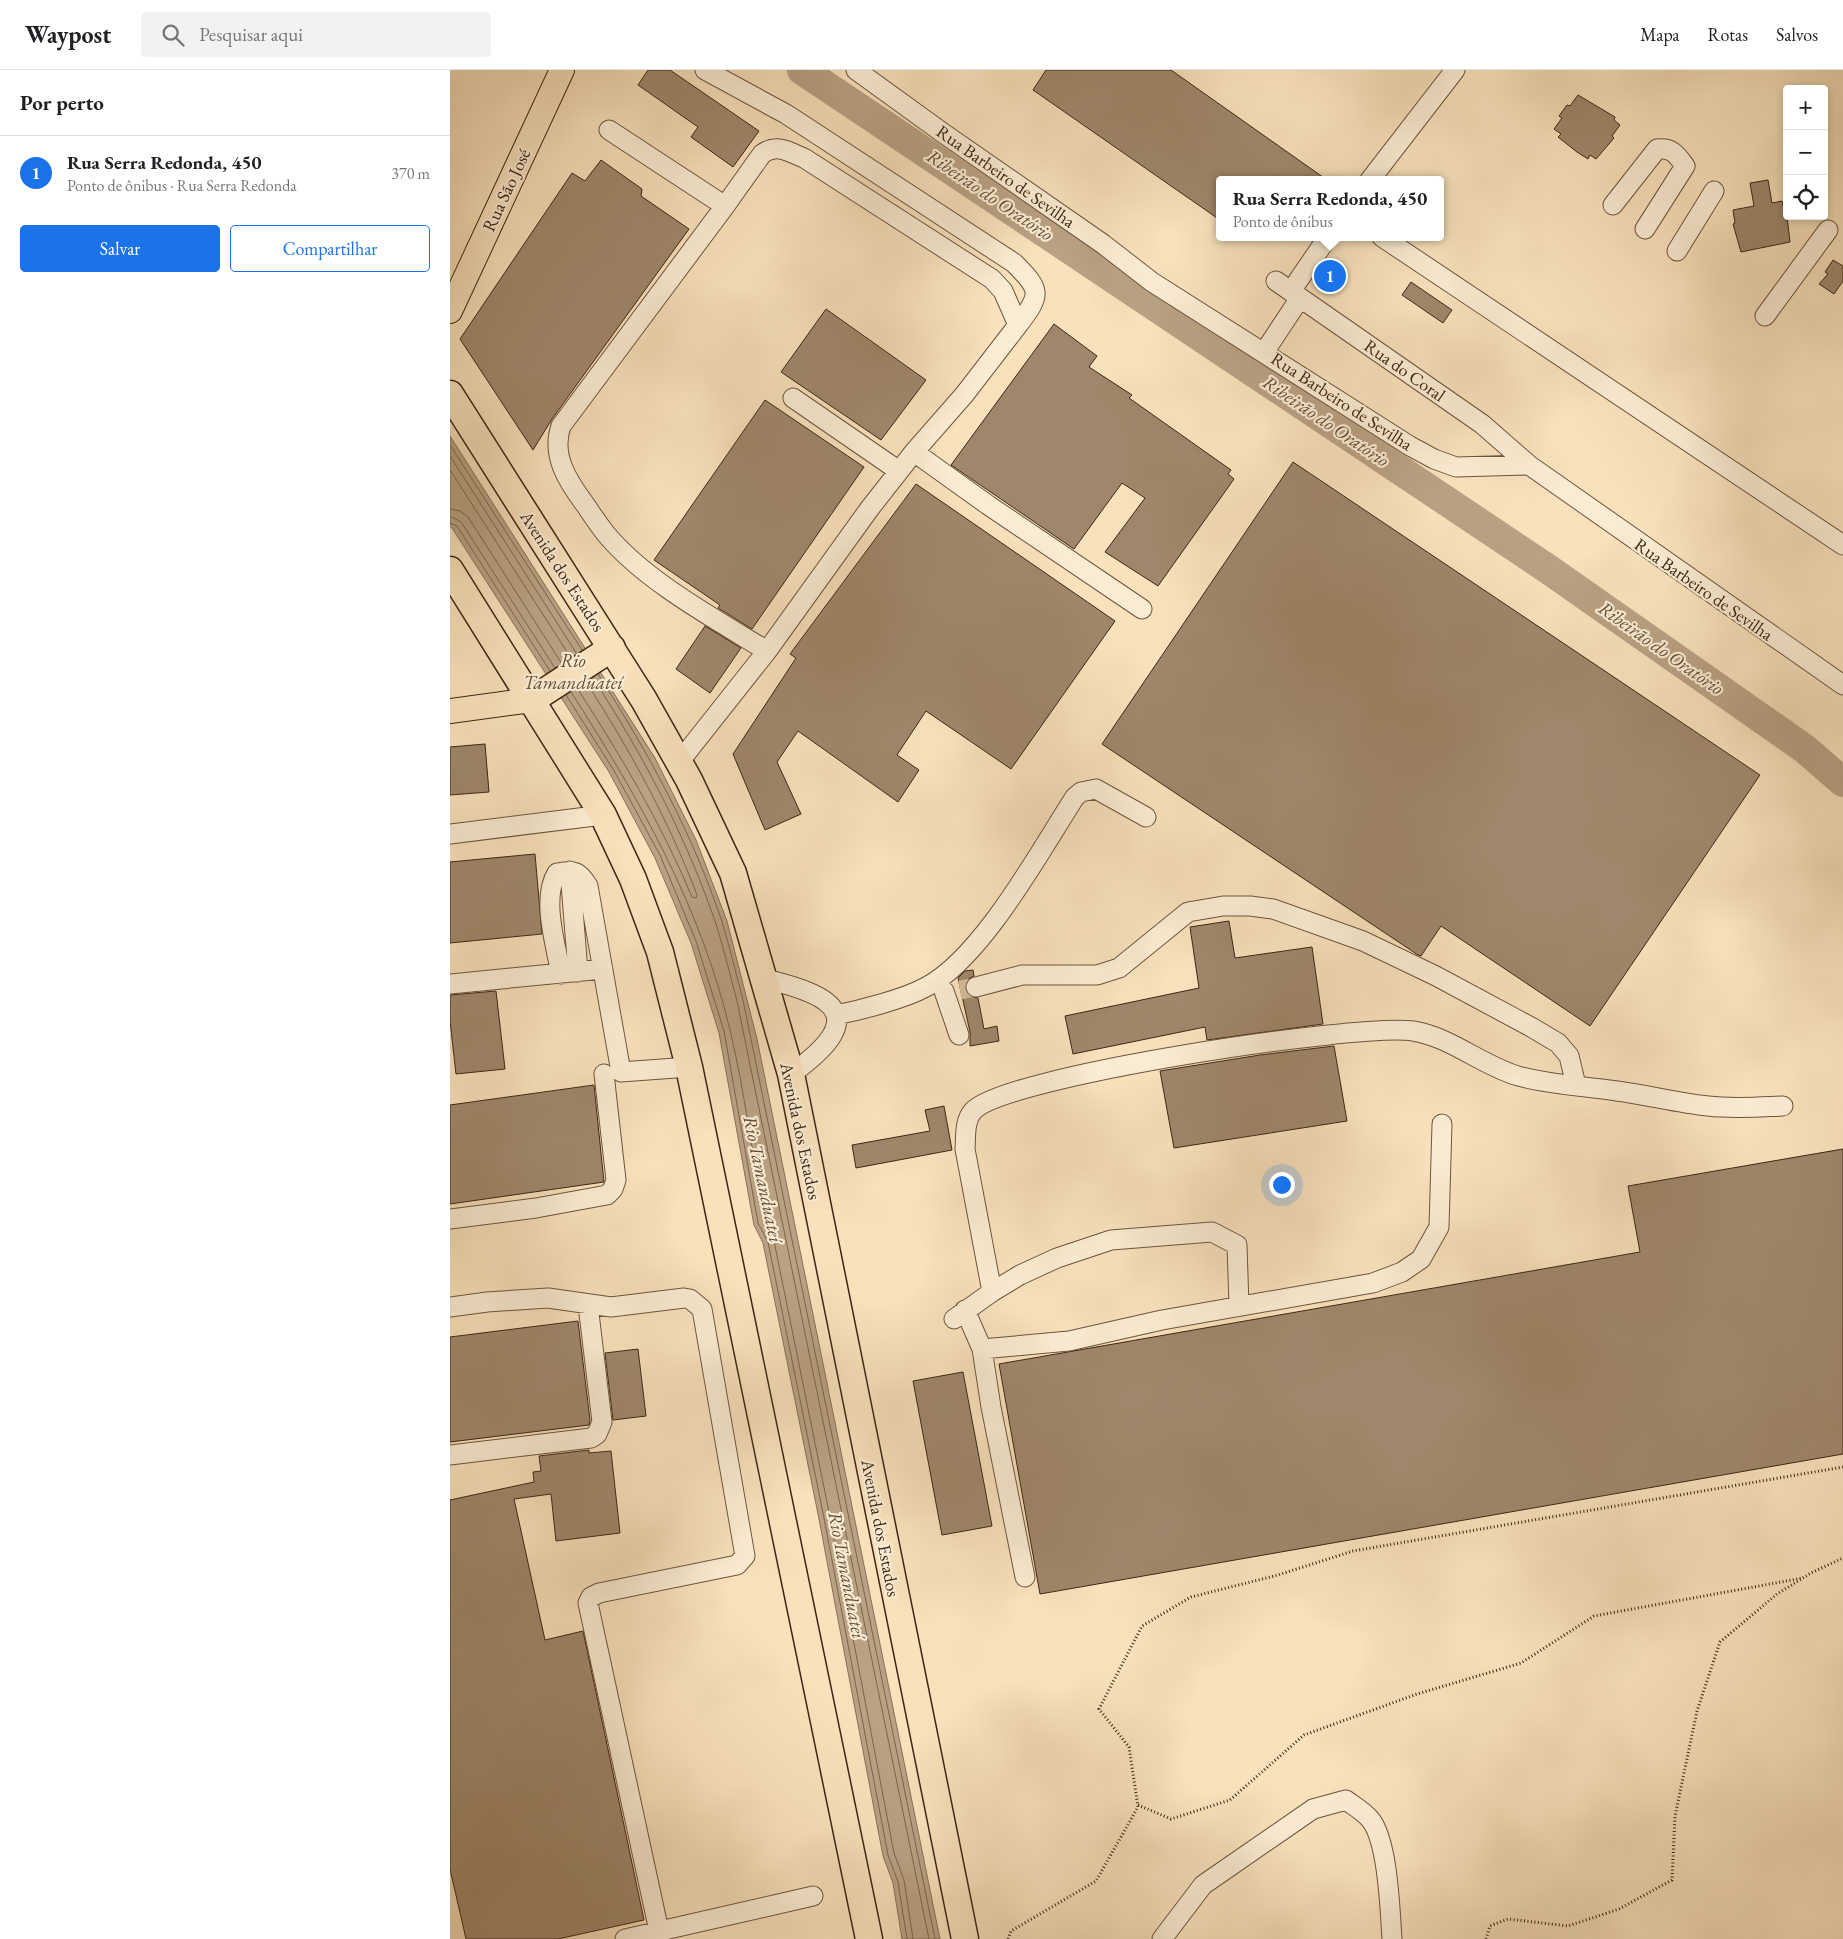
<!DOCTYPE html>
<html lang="pt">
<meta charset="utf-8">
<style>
body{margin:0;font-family:"EB Garamond",serif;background:#f2f2f2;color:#202124}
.controls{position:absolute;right:15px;top:15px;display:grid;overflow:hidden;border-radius:5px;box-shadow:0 2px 8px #0003}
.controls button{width:45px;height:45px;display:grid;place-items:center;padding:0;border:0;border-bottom:1px solid #e0e0e0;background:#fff;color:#202124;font:25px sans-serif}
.you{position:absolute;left:831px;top:1114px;width:18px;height:18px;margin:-12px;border:4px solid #fff;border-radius:50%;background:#1a73e8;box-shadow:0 0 0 8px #1a73e833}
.badge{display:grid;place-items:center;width:32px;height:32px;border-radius:50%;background:#1a73e8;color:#fff;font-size:16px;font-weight:700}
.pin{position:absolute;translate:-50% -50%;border:2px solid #fff;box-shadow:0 1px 5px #0006}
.popup{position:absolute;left:766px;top:106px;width:228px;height:65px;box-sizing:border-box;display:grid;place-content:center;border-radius:5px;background:#fff;filter:drop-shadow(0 1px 4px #0005);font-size:16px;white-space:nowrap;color:#757577}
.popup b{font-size:19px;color:#202124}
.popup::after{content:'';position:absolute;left:50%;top:100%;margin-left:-10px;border:10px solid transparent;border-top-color:#fff}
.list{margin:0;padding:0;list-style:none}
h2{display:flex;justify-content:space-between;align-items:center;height:65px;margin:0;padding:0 20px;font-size:21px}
h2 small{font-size:16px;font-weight:400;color:#757577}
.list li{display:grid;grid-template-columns:32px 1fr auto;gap:15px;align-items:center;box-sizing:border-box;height:75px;padding:0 20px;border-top:1px solid #e0e0e0}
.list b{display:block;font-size:19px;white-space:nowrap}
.list p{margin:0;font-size:16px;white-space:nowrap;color:#757577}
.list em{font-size:16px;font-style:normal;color:#757577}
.actions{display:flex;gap:10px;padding:15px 20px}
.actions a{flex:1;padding:11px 0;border:1px solid #1a73e8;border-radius:5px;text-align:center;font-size:18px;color:#1a73e8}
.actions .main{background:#1a73e8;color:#fff}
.icon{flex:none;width:28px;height:28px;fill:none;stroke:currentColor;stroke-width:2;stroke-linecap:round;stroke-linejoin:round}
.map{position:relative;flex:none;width:1393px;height:1869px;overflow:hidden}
header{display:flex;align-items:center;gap:30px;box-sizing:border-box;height:70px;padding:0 25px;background:#fff;border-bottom:1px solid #e0e0e0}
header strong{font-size:24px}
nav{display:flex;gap:28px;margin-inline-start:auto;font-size:18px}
.search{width:350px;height:45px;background:#f2f2f2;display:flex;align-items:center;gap:12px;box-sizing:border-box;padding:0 18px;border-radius:5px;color:#757577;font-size:19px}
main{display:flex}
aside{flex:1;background:#fff}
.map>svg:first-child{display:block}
.water{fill:#b9a183;stroke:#887057}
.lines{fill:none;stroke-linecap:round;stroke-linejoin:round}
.shore{stroke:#7c644c;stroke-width:1}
.river{stroke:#b9a183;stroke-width:30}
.building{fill:#9f876b;stroke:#3e2615}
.minor-tunnel{stroke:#d3bc9a;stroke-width:19;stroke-dasharray:19 9;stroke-linecap:butt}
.minor-casing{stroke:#6c553e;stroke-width:21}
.major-casing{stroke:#3e2615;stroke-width:26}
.highway-casing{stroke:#3e2615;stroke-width:29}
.path{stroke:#3e2615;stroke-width:3;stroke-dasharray:1 2.5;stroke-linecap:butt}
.minor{stroke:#faecd3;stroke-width:19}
.major{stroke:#f8e1bb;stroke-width:24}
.highway{stroke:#f8e1bb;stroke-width:26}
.labels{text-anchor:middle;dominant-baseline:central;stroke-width:4.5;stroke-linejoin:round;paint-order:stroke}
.street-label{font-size:18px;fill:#3e2615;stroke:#faecd3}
.water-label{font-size:19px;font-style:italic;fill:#634b36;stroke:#faecd3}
</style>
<header>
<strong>Waypost</strong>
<div class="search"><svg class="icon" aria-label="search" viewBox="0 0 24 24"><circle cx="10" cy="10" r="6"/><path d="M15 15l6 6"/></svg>Pesquisar aqui</div>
<nav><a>Mapa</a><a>Rotas</a><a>Salvos</a></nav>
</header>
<main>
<aside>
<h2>Por perto<small></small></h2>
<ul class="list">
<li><span class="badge">1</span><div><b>Rua Serra Redonda, 450</b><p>Ponto de ônibus · Rua Serra Redonda</p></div><em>370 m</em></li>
</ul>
<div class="actions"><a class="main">Salvar</a><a>Compartilhar</a></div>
</aside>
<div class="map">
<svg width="1393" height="1869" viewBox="0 0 1393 1869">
<rect width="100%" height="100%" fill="#f8e1bb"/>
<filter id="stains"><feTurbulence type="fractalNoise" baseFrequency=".004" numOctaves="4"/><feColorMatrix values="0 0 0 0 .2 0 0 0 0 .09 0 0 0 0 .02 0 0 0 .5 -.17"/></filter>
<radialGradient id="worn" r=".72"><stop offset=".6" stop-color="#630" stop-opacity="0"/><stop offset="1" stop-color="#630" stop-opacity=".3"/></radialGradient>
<path class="water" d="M 0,366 L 205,688 L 246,770 L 277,851 L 307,969 L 490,1869 L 452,1869 L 443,1813 L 433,1786 L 368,1444 L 313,1173 L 304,1155 L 269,963 L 241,873 L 205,788 L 159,702 L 0,455 Z"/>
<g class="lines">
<path class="shore" d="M 0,375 L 132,580
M 0,386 L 127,584
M 0,400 L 121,588
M 0,439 L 10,441 L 18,447 L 112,594
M 0,446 L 11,452 L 105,598
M 0,453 L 7,456 L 100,601
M 148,604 C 198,682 243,764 272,852 C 280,878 286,904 293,930 L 485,1869
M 143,608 C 193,685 236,766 266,854 C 274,879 280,905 287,931 L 479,1869
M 127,618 C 171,686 211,753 242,827 L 246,828 L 247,825 C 218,749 180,680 136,612
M 121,622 C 189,728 251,837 280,960 C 295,1023 303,1088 314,1151 L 324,1171 L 379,1442 L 444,1783 L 454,1810 L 463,1869
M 116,625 L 163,699 L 210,785 L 246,871 L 274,961 L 308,1153 L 318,1172 L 373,1443 L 438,1785 L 448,1812 L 457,1869"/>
<path class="river" d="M 352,0 L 1098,499 L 1355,679 L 1393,712"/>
</g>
<path class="building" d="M 198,0 L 220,0 L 309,61 L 283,97 L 241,67 L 248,57 L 188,15 Z
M 596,0 L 721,0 L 877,110 L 770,110 L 770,150 L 583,20 Z
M 1128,25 L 1165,47 L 1164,50 L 1170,55 L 1162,66 L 1164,68 L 1146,89 L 1140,85 L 1138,89 L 1127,82 L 1108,67 L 1111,64 L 1104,59 L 1112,48 L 1109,46 L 1117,35 L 1120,36 Z
M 151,90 L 192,119 L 191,126 L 239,159 L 102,349 L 83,380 L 10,269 L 122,103 L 135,111 Z
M 1318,110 L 1322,133 L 1332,131 L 1335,145 L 1337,146 L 1340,172 L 1291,182 L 1283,154 L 1285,153 L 1283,140 L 1304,136 L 1300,113 Z
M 1383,190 L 1393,196 L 1393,211 L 1384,224 L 1369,214 L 1378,204 L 1375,202 Z
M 961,212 L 1002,240 L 993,253 L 952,225 Z
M 376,239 L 476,310 L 431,370 L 331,302 Z
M 604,254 L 647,286 L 639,297 L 682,325 L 679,328 L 781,400 L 778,404 L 784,409 L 708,516 L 655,482 L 695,428 L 672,413 L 624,479 L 501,395 Z
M 315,330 L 414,397 L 302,559 L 268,538 L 270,535 L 204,490 Z
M 843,392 L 1310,705 L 1140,956 L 991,856 L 971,886 L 968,885 L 652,674 Z
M 466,414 L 665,551 L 561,699 L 476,641 L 447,685 L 469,700 L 448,732 L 348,661 L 327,692 L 351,744 L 315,760 L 283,684 L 346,588 L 340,584 Z
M 255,556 L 291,578 L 260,623 L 226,599 Z
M 35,674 L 39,722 L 0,725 L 0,677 Z
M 85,784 L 92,864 L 0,873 L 0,792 Z
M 779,851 L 785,888 L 862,877 L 873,954 L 757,970 L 755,957 L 623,984 L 615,946 L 749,918 L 740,857 Z
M 523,900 L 524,906 L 518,909 L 515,920 L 518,925 L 528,928 L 534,959 L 547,956 L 549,971 L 520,976 L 520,962 L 508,908 L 515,901 Z
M 46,921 L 55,999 L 6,1004 L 0,951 L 0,925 Z
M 884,976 L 897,1051 L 724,1078 L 710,1001 L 810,985 Z
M 144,1015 L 154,1112 L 0,1134 L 0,1035 Z
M 494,1036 L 502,1080 L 406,1098 L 402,1075 L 480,1061 L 475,1040 Z
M 1393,1079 L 1393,1384 L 590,1524 L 549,1294 L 1190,1182 L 1178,1116 Z
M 128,1251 L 140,1350 L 139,1355 L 0,1372 L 0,1267 Z
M 188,1279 L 196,1346 L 163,1350 L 155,1283 Z
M 513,1302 L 542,1456 L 492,1465 L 463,1311 Z
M 139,1380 L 139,1383 L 161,1381 L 170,1463 L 106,1471 L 101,1424 L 64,1429 L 95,1570 L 133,1561 L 194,1850 L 108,1869 L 16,1869 L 0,1799 L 0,1430 L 84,1412 L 83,1402 L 91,1401 L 89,1386 Z"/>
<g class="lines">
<path class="minor-tunnel" d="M 510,920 L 526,917"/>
<defs>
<path id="minor" d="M 255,0 L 336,44 L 564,193 C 591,220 592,224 568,255
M 406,0 L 493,63 L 653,174 L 702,212 L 960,376 L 984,389 L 1006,397 L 1079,395 L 1393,615
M 159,60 L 275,136
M 920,110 L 1005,0
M 1163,135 L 1207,79 C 1222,77 1227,85 1235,96 L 1195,159
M 932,167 L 1393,475
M 1227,181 L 1264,121
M 826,211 L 1032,354 L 1079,395
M 841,221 L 878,167
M 1315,246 L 1378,160
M 815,281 L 850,228
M 343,328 L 449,401
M 464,382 L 538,435 L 692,539
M 230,691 L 317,581 L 420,438 L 464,382 L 514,325 L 568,255 L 553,221 L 542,209 L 354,88 C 339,82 327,73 312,84 L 275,136 L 111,356 C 101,385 117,410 134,433 C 141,443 148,454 156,464 C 195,511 265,549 317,581
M 0,764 L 153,745
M 120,801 L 128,902
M 111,904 C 106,876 91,828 107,803 C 125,800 129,801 138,816 L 171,1002 L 239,997
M 315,909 C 394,927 415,951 341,1004
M 0,914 L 153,899
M 526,917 L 572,905 L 647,905 L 669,898 L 738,842 L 773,836 L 800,836 L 823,839 L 913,871 L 986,906 L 1081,957 L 1108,973 L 1119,986 L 1126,1015
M 494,921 L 509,965
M 386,945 C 411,940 454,929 476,917 C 532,888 590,781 625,727 L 631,722 L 646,719 L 696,747
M 0,1149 L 86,1138 L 157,1125 L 163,1119 L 166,1110 L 154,1004
M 542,1222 L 570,1205 L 607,1188 L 661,1170 L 762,1162 L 787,1175 L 789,1236
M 0,1237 L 37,1232 L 98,1228 L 161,1237 L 234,1228 L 240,1229 L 252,1239 L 295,1486 L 287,1495 L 149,1523 L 141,1527 L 138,1533 L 209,1861
M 515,1240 L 532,1279 L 619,1271 L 712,1250 L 923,1213 L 952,1202 L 971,1189 L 989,1157 L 992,1054
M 504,1249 L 542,1222 L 515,1079 C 516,1067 514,1051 523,1041 C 554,1006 909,953 963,961 C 1001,967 1031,995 1068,1006 C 1100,1015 1134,1016 1167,1021 C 1198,1025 1228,1033 1258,1036 C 1283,1039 1308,1037 1333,1036
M 532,1279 L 541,1337 L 575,1507
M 0,1385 L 141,1368 L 147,1364 L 152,1352 L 138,1235
M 175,1869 L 363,1826
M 712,1869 L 753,1815 L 863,1739 L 896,1730 C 904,1736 913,1741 920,1749 C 938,1770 940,1840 942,1869"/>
<path id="major" d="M 0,241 L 112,0
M 0,641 L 82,630"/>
<path id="highway" d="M 0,324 L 194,630 L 239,710 L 283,803 L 341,1004 L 515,1869
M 0,500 L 153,745 L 183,809 L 210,882 L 239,997 L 419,1869
M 82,630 L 162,578"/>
</defs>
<use href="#minor" class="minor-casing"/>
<use href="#major" class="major-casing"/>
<use href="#highway" class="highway-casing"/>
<path class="path" d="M 688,1735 L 721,1749 L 780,1730 L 854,1665 L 967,1624 L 1071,1593 L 1144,1546 L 1353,1508
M 558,1869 L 561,1861 L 646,1811 L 688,1737 L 679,1677 L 649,1639 L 692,1556 L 741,1527 L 828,1505 L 903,1481 L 1393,1397
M 1036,1869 L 1040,1856 L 1058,1849 L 1118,1856 L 1169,1839 L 1222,1810 L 1225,1746 L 1247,1641 L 1270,1572 L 1327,1524 L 1361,1503 L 1393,1488"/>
<use href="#minor" class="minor"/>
<use href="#major" class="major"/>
<use href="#highway" class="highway"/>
</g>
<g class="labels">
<g class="street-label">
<text transform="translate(556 106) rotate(35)">Rua Barbeiro de Sevilha</text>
<text transform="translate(56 120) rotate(-65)">Rua São José</text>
<text transform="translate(955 300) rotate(35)">Rua do Coral</text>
<text transform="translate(892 331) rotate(33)">Rua Barbeiro de Sevilha</text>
<text transform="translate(113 501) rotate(57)">Avenida dos Estados</text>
<text transform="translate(1254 519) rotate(35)">Rua Barbeiro de Sevilha</text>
<text transform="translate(351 1061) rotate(78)">Avenida dos Estados</text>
<text transform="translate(431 1458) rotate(79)">Avenida dos Estados</text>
</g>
<g class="water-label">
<text transform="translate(540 125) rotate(34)">Ribeirão do Oratório</text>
<text transform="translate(876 351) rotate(34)">Ribeirão do Oratório</text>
<text transform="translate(1211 578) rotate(35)">Ribeirão do Oratório</text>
<text x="123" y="590">Rio<tspan x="123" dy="22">Tamanduateí</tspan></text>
<text transform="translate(313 1109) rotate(78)">Rio Tamanduateí</text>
<text transform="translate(397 1505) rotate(79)">Rio Tamanduateí</text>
</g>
</g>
<rect width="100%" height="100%" filter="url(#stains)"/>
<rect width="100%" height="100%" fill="url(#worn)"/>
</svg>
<div class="controls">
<button>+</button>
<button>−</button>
<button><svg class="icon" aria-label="locate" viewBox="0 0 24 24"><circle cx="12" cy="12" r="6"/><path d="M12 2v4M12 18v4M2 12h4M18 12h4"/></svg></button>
</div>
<div class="you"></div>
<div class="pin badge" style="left:880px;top:206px">1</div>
<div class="popup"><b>Rua Serra Redonda, 450</b>Ponto de ônibus</div>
</div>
</main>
